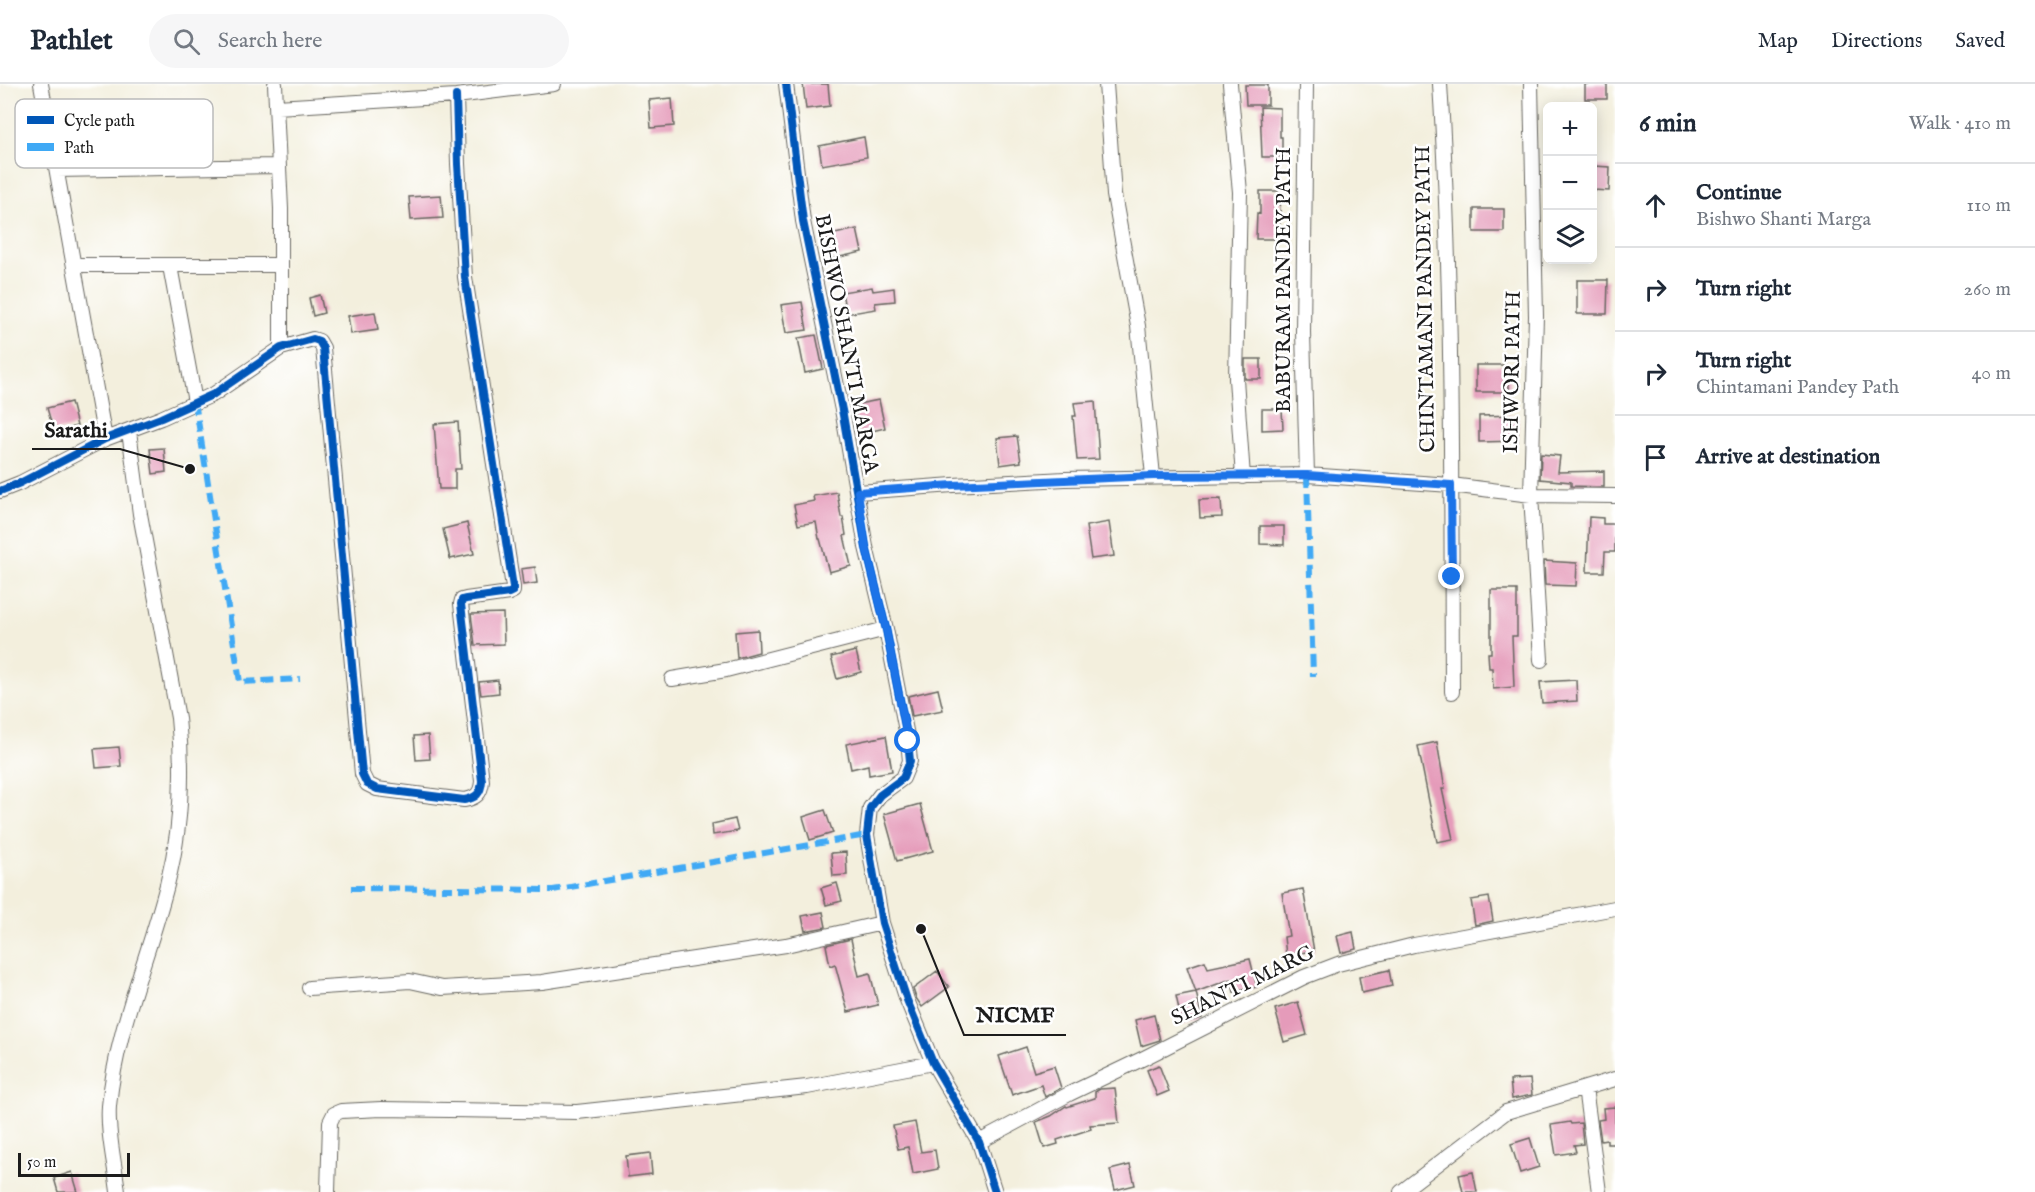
<!DOCTYPE html>
<meta charset="utf-8">
<style>
body{margin:0;font-family:"IM FELL English",serif;background:#f6f6f7;color:#1f2937}
.controls{position:absolute;right:18px;top:18px;display:grid;overflow:hidden;border-radius:9px;box-shadow:0 3px 15px #0003}
.controls button{width:54px;height:54px;display:grid;place-items:center;padding:0;border:0;border-bottom:2px solid #e0e1e3;background:#fff;color:#1f2937;font:30px sans-serif}
.scale{position:absolute;left:18px;bottom:15px;width:112px;box-sizing:border-box;padding-left:6px;border:3px solid #1c1c1c;border-top:0;font-size:16px;line-height:21px;white-space:nowrap;color:#1c1c1c;-webkit-text-stroke:4px #fff;paint-order:stroke}
.stop{position:absolute;width:18px;height:18px;margin:-14px;border:4px solid #1a73e8;border-radius:50%;background:#fff}
.stop.end{background:#1a73e8;border-color:#fff;box-shadow:0 2px 6px #0008}
.list{margin:0;padding:0;list-style:none}
h2{display:flex;justify-content:space-between;align-items:center;height:78px;margin:0;padding:0 24px;font-size:26px}
h2 small{font-size:20px;font-weight:400;color:#747a83}
.list li{display:grid;grid-template-columns:39px 1fr auto;gap:18px;align-items:center;box-sizing:border-box;height:84px;padding:0 24px;border-top:2px solid #e0e1e3}
.list b{display:block;font-size:22px;white-space:nowrap}
.list p{margin:0;font-size:20px;white-space:nowrap;color:#747a83}
.list em{font-size:20px;font-style:normal;color:#747a83}
.icon{flex:none;width:33px;height:33px;fill:none;stroke:currentColor;stroke-width:2;stroke-linecap:round;stroke-linejoin:round}
.map{position:relative;flex:none;width:1615px;height:1108px;overflow:hidden}
header{display:flex;align-items:center;gap:36px;box-sizing:border-box;height:84px;padding:0 30px;background:#fff;border-bottom:2px solid #e0e1e3}
header strong{font-size:28px}
nav{display:flex;gap:33px;margin-inline-start:auto;font-size:21px}
.search{width:420px;height:54px;background:#f6f6f7;display:flex;align-items:center;gap:15px;box-sizing:border-box;padding:0 21px;border-radius:33px;color:#747a83;font-size:22px}
main{display:flex}
aside{flex:1;background:#fff}
.map>svg:first-child{display:block}
.building{fill:#e59bba}
.lines{fill:none;stroke-linecap:round;stroke-linejoin:round}
.street-casing{stroke:#676660;stroke-width:16}
.street{stroke:#fff;stroke-width:14}
.quiet{stroke:#3fa9f5;stroke-width:6;stroke-dasharray:12 6;stroke-linecap:butt}
.cycleway-casing{stroke:#fff;stroke-width:11}
.cycleway{stroke:#0057b8;stroke-width:8}
.route{stroke:#1a73e8;stroke-width:8}
.labels{text-anchor:middle;dominant-baseline:central;stroke-width:5;stroke-linejoin:round;paint-order:stroke}
.street-label{font-size:21px;fill:#1c1c1c;stroke:#fff}
.key{fill:#fff;stroke:#bbb;stroke-width:1.5}
.key-label{font-size:16px;fill:#1c1c1c}
.leader{fill:none;stroke:#1c1c1c;stroke-width:2}
.callout-dot{fill:#1c1c1c;stroke:#fff;stroke-width:2}
.callout-label{font-size:22px;text-anchor:middle;font-weight:bold;fill:#1c1c1c;stroke:#fff;stroke-width:5;stroke-linejoin:round;paint-order:stroke}
</style>
<header>
<strong>Pathlet</strong>
<div class="search"><svg class="icon" aria-label="search" viewBox="0 0 24 24"><circle cx="10" cy="10" r="6"/><path d="M15 15l6 6"/></svg>Search here</div>
<nav><a>Map</a><a>Directions</a><a>Saved</a></nav>
</header>
<main>
<div class="map">
<svg width="1615" height="1108" viewBox="0 0 1615 1108">
<rect width="100%" height="100%" fill="#fff"/>
<filter id="ink" filterUnits="userSpaceOnUse"><feTurbulence type="fractalNoise" baseFrequency=".0167" numOctaves="2"/><feDisplacementMap in="SourceGraphic" scale="12" xChannelSelector="R" yChannelSelector="G"/><feConvolveMatrix kernelMatrix="1 2 1 2 8 2 1 2 1" color-interpolation-filters="sRGB"/></filter>
<filter id="wash" filterUnits="userSpaceOnUse"><feTurbulence type="fractalNoise" baseFrequency=".008" numOctaves="4" result="noise"/><feDisplacementMap in="SourceGraphic" scale="24" xChannelSelector="R" yChannelSelector="G"/><feGaussianBlur stdDeviation="1.35" result="paint"/><feColorMatrix in="noise" values="0 0 0 0 0 0 0 0 0 0 0 0 0 0 0 0 0 1.4 0 .05"/><feComposite in="paint" operator="in"/></filter>
<g filter="url(#wash)">
<rect width="100%" height="100%" fill="#f3efdd"/>
<g id="blocks">
<path class="building" d="M 803,0 L 828,0 L 830,22 L 806,25 Z
M 1585,0 L 1607,0 L 1607,15 L 1585,15 Z
M 1245,1 L 1268,1 L 1268,21 L 1246,21 Z
M 672,14 L 674,42 L 651,44 L 649,16 Z
M 1260,23 L 1280,24 L 1280,53 L 1282,53 L 1282,73 L 1262,73 Z
M 864,53 L 867,73 L 822,81 L 819,62 Z
M 1593,82 L 1610,83 L 1609,107 L 1593,106 Z
M 1260,107 L 1281,107 L 1279,155 L 1256,155 L 1257,129 L 1260,130 Z
M 441,111 L 443,134 L 411,136 L 409,113 Z
M 1474,125 L 1504,125 L 1504,148 L 1474,148 Z
M 857,145 L 862,168 L 831,175 L 826,152 Z
M 1577,196 L 1608,196 L 1607,230 L 1577,230 Z
M 872,203 L 873,207 L 894,204 L 895,217 L 875,219 L 876,225 L 846,230 L 842,208 Z
M 320,211 L 324,229 L 313,232 L 309,214 Z
M 802,218 L 807,246 L 786,249 L 781,221 Z
M 375,228 L 378,246 L 351,250 L 348,232 Z
M 816,251 L 823,285 L 805,289 L 798,254 Z
M 1245,275 L 1261,275 L 1261,295 L 1245,295 Z
M 1476,281 L 1509,281 L 1509,308 L 1476,308 Z
M 879,316 L 885,344 L 859,350 L 853,321 Z
M 1095,317 L 1099,375 L 1077,376 L 1073,332 L 1076,332 L 1074,319 Z
M 71,318 L 77,342 L 54,348 L 47,324 Z
M 1262,325 L 1282,325 L 1283,345 L 1262,346 Z
M 1518,331 L 1518,357 L 1479,358 L 1479,332 Z
M 458,338 L 461,385 L 455,385 L 455,405 L 439,405 L 434,340 Z
M 1017,352 L 1021,378 L 1000,381 L 997,354 Z
M 164,364 L 166,388 L 153,390 L 150,365 Z
M 1541,370 L 1560,372 L 1558,388 L 1604,387 L 1604,403 L 1571,402 L 1571,398 L 1540,395 Z
M 837,408 L 841,433 L 843,433 L 846,451 L 844,452 L 851,482 L 829,488 L 820,455 L 819,455 L 816,438 L 798,441 L 794,421 L 814,417 L 813,412 Z
M 1221,415 L 1222,433 L 1200,434 L 1199,416 Z
M 1589,433 L 1603,434 L 1603,440 L 1615,440 L 1615,468 L 1605,468 L 1604,488 L 1587,488 Z
M 1109,438 L 1114,472 L 1091,475 L 1086,442 Z
M 467,439 L 474,470 L 450,475 L 443,445 Z
M 1260,442 L 1284,442 L 1284,461 L 1260,460 Z
M 1544,477 L 1577,479 L 1576,502 L 1545,501 Z
M 535,483 L 537,499 L 523,501 L 521,485 Z
M 1491,506 L 1517,506 L 1517,552 L 1512,552 L 1514,603 L 1493,605 L 1492,584 L 1489,584 L 1488,569 L 1491,569 Z
M 503,529 L 504,560 L 475,561 L 471,530 Z
M 758,546 L 759,568 L 737,574 L 735,548 Z
M 856,567 L 861,588 L 837,595 L 831,573 Z
M 498,596 L 499,609 L 481,611 L 479,598 Z
M 1576,596 L 1577,617 L 1542,619 L 1540,598 Z
M 938,605 L 943,626 L 912,632 L 908,612 Z
M 428,651 L 430,675 L 416,676 L 414,652 Z
M 886,652 L 892,687 L 869,691 L 868,681 L 851,685 L 846,660 Z
M 1437,658 L 1445,705 L 1442,705 L 1453,755 L 1437,758 L 1418,662 Z
M 119,663 L 121,682 L 96,684 L 94,665 Z
M 920,720 L 933,767 L 897,777 L 884,730 Z
M 825,726 L 833,749 L 810,756 L 803,733 Z
M 735,735 L 738,747 L 713,751 L 712,740 Z
M 846,768 L 847,791 L 833,792 L 831,769 Z
M 837,799 L 842,817 L 826,821 L 821,804 Z
M 1303,805 L 1314,867 L 1286,871 L 1284,853 L 1289,852 L 1282,809 Z
M 1489,813 L 1493,837 L 1475,841 L 1471,816 Z
M 823,828 L 826,843 L 805,847 L 802,832 Z
M 1353,848 L 1356,865 L 1341,869 L 1337,852 Z
M 851,855 L 859,892 L 870,889 L 878,921 L 848,928 L 835,880 L 830,882 L 826,861 Z
M 1250,875 L 1257,903 L 1234,908 L 1231,895 L 1196,908 L 1187,883 L 1205,877 L 1208,884 Z
M 1389,886 L 1392,902 L 1362,909 L 1359,893 Z
M 937,887 L 949,903 L 922,923 L 916,914 L 913,905 Z
M 1196,908 L 1202,934 L 1182,939 L 1176,912 Z
M 1298,918 L 1307,951 L 1284,958 L 1275,925 Z
M 1154,931 L 1160,956 L 1141,962 L 1135,936 Z
M 1026,963 L 1034,988 L 1054,982 L 1061,1004 L 1045,1013 L 1041,1001 L 1012,1011 L 999,972 Z
M 1159,981 L 1169,1007 L 1157,1012 L 1147,986 Z
M 1530,995 L 1532,1011 L 1512,1015 L 1510,996 Z
M 1115,1004 L 1119,1039 L 1090,1041 L 1091,1045 L 1057,1056 L 1058,1060 L 1044,1064 L 1036,1038 L 1051,1032 L 1066,1022 L 1067,1023 L 1095,1014 L 1095,1008 L 1100,1005 Z
M 1615,1023 L 1615,1060 L 1607,1060 L 1607,1056 L 1601,1057 L 1598,1036 L 1604,1035 L 1603,1024 Z
M 915,1038 L 921,1068 L 935,1066 L 938,1085 L 913,1090 L 908,1063 L 898,1065 L 893,1042 Z
M 1570,1038 L 1571,1040 L 1581,1039 L 1583,1060 L 1574,1061 L 1576,1068 L 1556,1071 L 1551,1041 Z
M 1530,1054 L 1539,1083 L 1520,1089 L 1511,1060 Z
M 650,1069 L 652,1090 L 628,1093 L 626,1072 Z
M 1130,1081 L 1135,1101 L 1115,1106 L 1110,1086 Z
M 72,1088 L 78,1108 L 58,1108 L 54,1094 Z
M 1473,1088 L 1477,1108 L 1463,1108 L 1459,1091 Z"/>
</g>
</g>
<g filter="url(#ink)">
<use href="#blocks" fill-opacity="0" stroke="#676660" stroke-width="1.5"/>
<g class="lines">
<defs>
<path id="street" d="M 41,0 L 105,355
M 275,0 L 281,125 L 281,264
M 786,0 L 803,137 L 843,331 L 866,463 L 886,545 L 908,657 L 910,677 L 903,694 L 880,711 L 870,724 L 867,751 L 882,839 L 907,916 L 933,979 L 979,1058 L 995,1108
M 1106,0 L 1114,111 L 1138,242 L 1153,392
M 1230,0 L 1240,108 L 1236,295 L 1243,393
M 1306,0 L 1303,248 L 1307,391
M 1440,0 C 1453,202 1451,406 1452,608
M 1531,0 L 1536,232 L 1531,411 L 1541,576
M 277,23 L 456,12 L 554,0
M 57,86 L 279,82
M 74,181 L 281,181
M 170,182 L 195,318
M 0,407 L 20,399 L 105,355 L 161,334 L 214,310 L 281,264 L 313,255 L 319,257 L 323,264 L 362,690 L 367,700 L 377,705 L 464,716 C 476,714 481,710 482,697 L 461,520 L 462,516 L 466,515 L 509,509 L 513,507 L 513,503 L 465,193 L 458,80 L 456,12
M 858,408 L 953,401 L 1065,395 L 1307,391 L 1451,401 L 1531,411 L 1615,412
M 672,595 L 726,586 L 886,545
M 309,904 L 410,897 L 442,904 L 542,898 L 786,861 L 882,839
M 1585,1004 L 1599,1108
M 979,1058 L 1069,1010 L 1144,974 L 1304,893 L 1338,880 L 1414,861 L 1615,824
M 118,1108 C 115,1080 107,1049 109,1022 C 116,946 148,875 167,801 C 181,747 184,689 178,634 L 140,430 L 129,347
M 328,1108 L 330,1038 L 334,1030 L 341,1027 L 381,1025 L 577,1028 L 807,1003 L 933,979
M 1401,1108 L 1506,1028 L 1615,995"/>
</defs>
<use href="#street" class="street-casing"/>
<use href="#street" class="street"/>
<path class="quiet" d="M 195,318 L 240,598 L 300,595
M 1307,391 L 1313,592
M 351,804 L 553,806 L 867,751"/>
<defs>
<path id="cycleway" d="M 786,0 L 803,137 L 843,331 L 866,463 L 886,545 L 908,657 L 910,677 L 903,694 L 880,711 L 870,724 L 867,751 L 882,839 L 907,916 L 933,979 L 979,1058 L 995,1108
M 0,407 L 20,399 L 105,355 L 161,334 L 214,310 L 281,264 L 313,255 L 319,257 L 323,264 L 362,690 L 367,700 L 377,705 L 464,716 C 476,714 481,710 482,697 L 461,520 L 462,516 L 466,515 L 509,509 L 513,507 L 513,503 L 465,193 L 458,80 L 456,12"/>
</defs>
<use href="#cycleway" class="cycleway-casing"/>
<use href="#cycleway" class="cycleway"/>
</g>
</g>
<g class="lines" filter="url(#ink)">
<path class="route" d="M 908,657 L 886,545 L 866,463 L 858,408 L 953,401 L 1153,392 L 1307,391 L 1451,401 L 1452,493"/>
</g>
<g class="labels">
<g class="street-label">
<text transform="translate(1284 196) rotate(-90)">BABURAM PANDEY PATH</text>
<text transform="translate(1426 215) rotate(-91)">CHINTAMANI PANDEY PATH</text>
<text transform="translate(846 260) rotate(79)">BISHWO SHANTI MARGA</text>
<text transform="translate(1513 288) rotate(-89)">ISHWORI PATH</text>
<text transform="translate(1243 902) rotate(-26)">SHANTI MARG</text>
</g>
</g>
<rect x="15" y="15" width="198" height="69" rx="9" class="key"/>
<rect x="27" y="32" width="27" height="8" fill="#0057b8"/>
<rect x="27" y="59" width="27" height="8" fill="#3fa9f5"/>
<g class="key-label">
<text x="64" y="42">Cycle path</text>
<text x="64" y="69">Path</text>
</g>
<path class="leader" d="M190 385L120 365H32M921 845L964 951H1066"/>
<g class="callout-dot">
<circle cx="190" cy="385" r="6"/>
<circle cx="921" cy="845" r="6"/>
</g>
<g class="callout-label">
<text x="76" y="353">Sarathi</text>
<text x="1015" y="938">NICMF</text>
</g>
</svg>
<div class="controls">
<button>+</button>
<button>−</button>
<button><svg class="icon" aria-label="layers" viewBox="0 0 24 24"><path d="M12 4l9 5-9 5-9-5zM3 14l9 5 9-5"/></svg></button>
</div>
<div class="scale">50 m</div>
<div class="stop" style="left:908px;top:657px"></div>
<div class="stop end" style="left:1452px;top:493px"></div>
</div>
<aside>
<h2>6 min<small>Walk · 410 m</small></h2>
<ul class="list">
<li><svg class="icon" aria-label="ahead" viewBox="0 0 24 24"><path d="M12 20V5M6 11l6-6 6 6"/></svg><div><b>Continue</b><p>Bishwo Shanti Marga</p></div><em>110 m</em></li>
<li><svg class="icon" aria-label="right" viewBox="0 0 24 24"><path d="M7 20v-9h11M14 6l5 5-5 5"/></svg><div><b>Turn right</b></div><em>260 m</em></li>
<li><svg class="icon" aria-label="right" viewBox="0 0 24 24"><path d="M7 20v-9h11M14 6l5 5-5 5"/></svg><div><b>Turn right</b><p>Chintamani Pandey Path</p></div><em>40 m</em></li>
<li><svg class="icon" aria-label="arrive" viewBox="0 0 24 24"><path d="M6 21V4h12l-3 4 3 4H6"/></svg><div><b>Arrive at destination</b></div></li>
</ul>
</aside>
</main>
